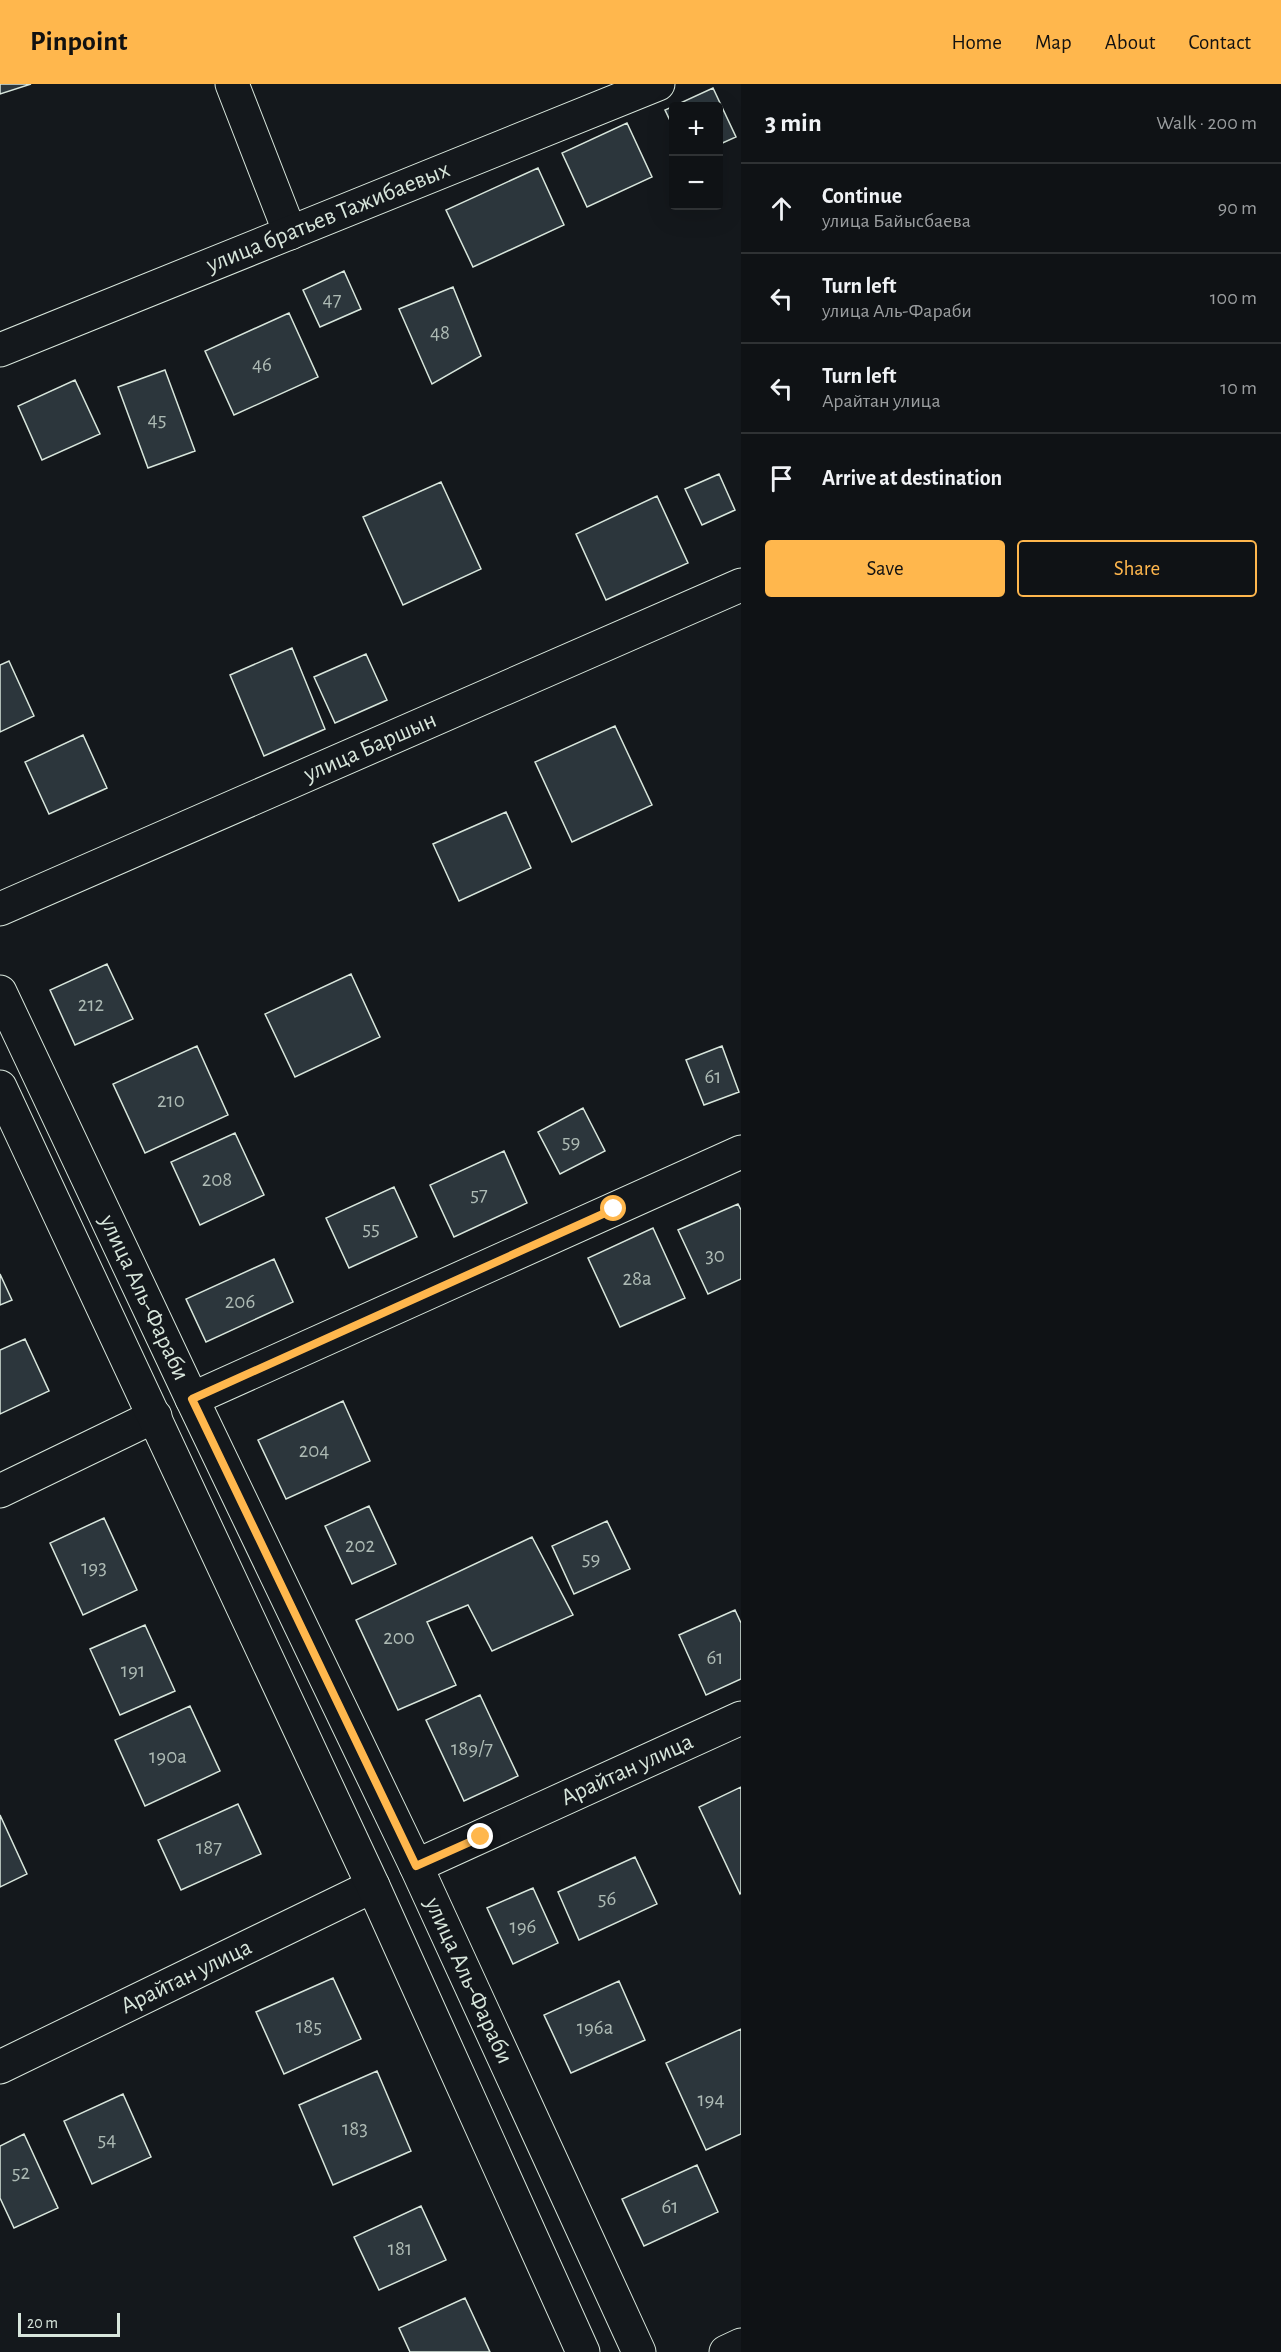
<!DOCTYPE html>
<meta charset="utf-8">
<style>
body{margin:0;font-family:"Alegreya Sans",sans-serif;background:#1d2022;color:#f1f3f6}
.controls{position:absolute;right:18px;top:18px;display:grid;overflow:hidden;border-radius:6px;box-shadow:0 6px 24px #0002}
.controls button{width:54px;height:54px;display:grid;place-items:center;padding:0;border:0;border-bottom:2px solid #2f3234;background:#0f1215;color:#f1f3f6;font:30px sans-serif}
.scale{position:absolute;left:18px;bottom:15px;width:102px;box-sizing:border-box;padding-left:6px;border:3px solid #d8e6dc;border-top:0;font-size:16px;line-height:21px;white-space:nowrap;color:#d8e6dc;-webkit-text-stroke:4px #14181c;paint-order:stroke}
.stop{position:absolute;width:18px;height:18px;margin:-14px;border:4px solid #ffb74d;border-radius:50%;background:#fff}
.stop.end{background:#ffb74d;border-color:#fff;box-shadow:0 2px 6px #0008}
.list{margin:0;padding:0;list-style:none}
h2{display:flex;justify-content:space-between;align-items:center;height:78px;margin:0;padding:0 24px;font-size:26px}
h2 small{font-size:20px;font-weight:400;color:#9b9ea0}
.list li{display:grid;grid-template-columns:39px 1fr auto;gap:18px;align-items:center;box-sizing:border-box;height:90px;padding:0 24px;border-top:2px solid #2f3234}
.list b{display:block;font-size:22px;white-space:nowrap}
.list p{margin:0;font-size:20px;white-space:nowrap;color:#9b9ea0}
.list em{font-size:20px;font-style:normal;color:#9b9ea0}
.actions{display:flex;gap:12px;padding:18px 24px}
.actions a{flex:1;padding:14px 0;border:2px solid #ffb74d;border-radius:6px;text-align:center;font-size:21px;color:#ffb74d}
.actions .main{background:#ffb74d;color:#111}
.icon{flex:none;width:33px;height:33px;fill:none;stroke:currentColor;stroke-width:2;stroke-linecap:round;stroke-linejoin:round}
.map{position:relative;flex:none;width:741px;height:2268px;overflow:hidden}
header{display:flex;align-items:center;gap:36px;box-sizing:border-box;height:84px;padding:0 30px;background:#ffb74d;color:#111}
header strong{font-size:28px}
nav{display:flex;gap:33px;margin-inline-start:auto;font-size:21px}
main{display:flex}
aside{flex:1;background:#0f1215}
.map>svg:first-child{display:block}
.building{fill:#2c363c;stroke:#d8e6dc;stroke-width:1.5}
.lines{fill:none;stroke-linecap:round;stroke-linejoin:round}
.minor-casing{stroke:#d8e6dc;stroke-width:35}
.major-casing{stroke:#d8e6dc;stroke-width:35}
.minor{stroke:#14181c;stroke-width:33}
.major{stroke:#14181c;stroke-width:33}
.route{stroke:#ffb74d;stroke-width:8}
.labels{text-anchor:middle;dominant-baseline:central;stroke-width:4.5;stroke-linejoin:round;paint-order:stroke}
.number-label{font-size:21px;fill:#adbab4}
.street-label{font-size:24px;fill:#d8e6dc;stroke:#14181c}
</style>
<header>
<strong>Pinpoint</strong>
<nav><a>Home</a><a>Map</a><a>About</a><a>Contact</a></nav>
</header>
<main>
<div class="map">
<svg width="741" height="2268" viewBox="0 0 741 2268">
<rect width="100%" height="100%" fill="#14181c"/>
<path class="building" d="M 0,0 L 31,0 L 0,10 Z
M 713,4 L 736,53 L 718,61 L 718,22 L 674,22 L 674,45 L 665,26 Z
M 627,39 L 652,93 L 587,123 L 562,69 Z
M 538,84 L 564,141 L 473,183 L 446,126 Z
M 344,187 L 361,225 L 320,243 L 303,206 Z
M 453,203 L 481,272 L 432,300 L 399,225 Z
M 289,229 L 318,293 L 234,331 L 205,267 Z
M 165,286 L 195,367 L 148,384 L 118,303 Z
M 75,296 L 100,350 L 42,376 L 18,322 Z
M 719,390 L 735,426 L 702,441 L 685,405 Z
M 441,398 L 481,485 L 403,521 L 363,433 Z
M 657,412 L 688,479 L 606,516 L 576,450 Z
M 292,564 L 325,645 L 264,672 L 230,591 Z
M 366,570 L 387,616 L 335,639 L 314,593 Z
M 9,577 L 34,632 L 0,648 L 0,581 Z
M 615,642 L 652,721 L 572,758 L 535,678 Z
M 83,651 L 107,704 L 49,730 L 25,678 Z
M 506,728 L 531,784 L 459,817 L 433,760 Z
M 107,880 L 133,935 L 75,961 L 50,906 Z
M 351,890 L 380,953 L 295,993 L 265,930 Z
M 197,962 L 228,1031 L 145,1069 L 113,1000 Z
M 722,962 L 739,1008 L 704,1021 L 686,976 Z
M 583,1024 L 605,1067 L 560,1090 L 538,1048 Z
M 235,1049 L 264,1111 L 200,1141 L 171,1078 Z
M 504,1067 L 527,1119 L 454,1153 L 430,1101 Z
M 394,1103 L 417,1153 L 349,1184 L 326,1134 Z
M 738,1120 L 741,1126 L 741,1195 L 708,1210 L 678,1146 Z
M 653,1144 L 685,1214 L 620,1243 L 588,1174 Z
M 274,1175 L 293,1218 L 206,1258 L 186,1215 Z
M 0,1190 L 12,1216 L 0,1221 Z
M 25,1255 L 49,1307 L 0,1330 L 0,1266 Z
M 343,1317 L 370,1377 L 286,1415 L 258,1356 Z
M 369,1422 L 396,1480 L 352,1500 L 325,1442 Z
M 104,1434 L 137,1506 L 83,1531 L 50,1459 Z
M 607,1437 L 630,1485 L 574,1510 L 552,1462 Z
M 532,1453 L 573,1531 L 492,1567 L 468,1521 L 427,1538 L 456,1601 L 398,1626 L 356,1536 Z
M 735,1526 L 741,1539 L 741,1595 L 706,1611 L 679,1551 Z
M 145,1541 L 175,1607 L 120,1631 L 90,1565 Z
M 480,1611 L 518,1692 L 464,1717 L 426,1636 Z
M 190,1622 L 220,1687 L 145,1722 L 115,1656 Z
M 741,1703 L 741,1809 L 740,1810 L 699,1723 Z
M 238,1720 L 261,1770 L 181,1806 L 158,1756 Z
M 0,1731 L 27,1790 L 0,1803 Z
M 635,1773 L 657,1820 L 579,1856 L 558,1808 Z
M 533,1804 L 558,1859 L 513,1880 L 487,1824 Z
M 333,1894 L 361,1955 L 284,1990 L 256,1928 Z
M 619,1897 L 645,1956 L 571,1989 L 544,1931 Z
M 741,1945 L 741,2050 L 706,2066 L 666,1979 Z
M 377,1987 L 411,2067 L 333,2101 L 299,2021 Z
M 123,2010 L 151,2073 L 92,2100 L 64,2037 Z
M 24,2050 L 58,2124 L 14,2144 L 0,2114 L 0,2062 Z
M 697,2081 L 718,2128 L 644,2162 L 622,2115 Z
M 421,2122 L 446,2176 L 379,2206 L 354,2153 Z
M 465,2214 L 490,2268 L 410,2268 L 399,2244 Z"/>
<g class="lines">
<defs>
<g id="minor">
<path d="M 232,0 L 290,149"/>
<path id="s1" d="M 0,266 L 658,0"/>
<path id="s2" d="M 0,825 L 741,501"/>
<path d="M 192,1315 L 741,1068"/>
<path d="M 0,1407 L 155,1332"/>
<path id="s3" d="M 416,1782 L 741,1634"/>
<path id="s4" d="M 0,1983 L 373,1802"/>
<path d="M 726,2268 L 741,2261"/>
</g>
<g id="major">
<path id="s5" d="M 0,908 L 192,1315 L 416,1782 L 639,2268"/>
<path d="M 0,1003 L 373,1802 L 583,2268"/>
</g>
</defs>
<use href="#minor" class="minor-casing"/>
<use href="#major" class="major-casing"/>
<use href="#minor" class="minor"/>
<use href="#major" class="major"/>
</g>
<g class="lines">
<path class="route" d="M 481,1753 L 416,1782 L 192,1315 L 614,1125"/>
</g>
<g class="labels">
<g class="number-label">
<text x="332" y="215">47</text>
<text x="440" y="248">48</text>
<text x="262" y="280">46</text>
<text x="157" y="335">45</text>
<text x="91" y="920">212</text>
<text x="713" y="992">61</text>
<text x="171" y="1016">210</text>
<text x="571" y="1057">59</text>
<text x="217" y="1095">208</text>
<text x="479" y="1110">57</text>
<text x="371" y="1144">55</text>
<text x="715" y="1171">30</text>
<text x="637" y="1194">28а</text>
<text x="240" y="1217">206</text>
<text x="314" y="1366">204</text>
<text x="360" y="1461">202</text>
<text x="591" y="1474">59</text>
<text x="94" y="1483">193</text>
<text x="399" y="1553">200</text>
<text x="715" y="1573">61</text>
<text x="133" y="1586">191</text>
<text x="472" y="1664">189/7</text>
<text x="168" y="1672">190а</text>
<text x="209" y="1763">187</text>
<text x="607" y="1814">56</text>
<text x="523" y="1842">196</text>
<text x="309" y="1942">185</text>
<text x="595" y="1943">196а</text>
<text x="711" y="2015">194</text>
<text x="355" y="2044">183</text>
<text x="107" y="2055">54</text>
<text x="21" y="2088">52</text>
<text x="670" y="2122">61</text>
<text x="400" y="2164">181</text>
</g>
<g class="street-label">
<text stroke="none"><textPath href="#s1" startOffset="354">улица братьев Тажибаевых</textPath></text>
<text stroke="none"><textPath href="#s2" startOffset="404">улица Баршын</textPath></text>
<text stroke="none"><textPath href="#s5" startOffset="338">улица Аль-Фараби</textPath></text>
<text stroke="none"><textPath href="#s3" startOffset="232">Арайтан улица</textPath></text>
<text stroke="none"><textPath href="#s4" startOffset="207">Арайтан улица</textPath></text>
<text stroke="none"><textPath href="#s5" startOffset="1094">улица Аль-Фараби</textPath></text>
</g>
</g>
</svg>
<div class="controls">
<button>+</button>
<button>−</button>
</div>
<div class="scale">20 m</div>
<div class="stop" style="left:614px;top:1125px"></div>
<div class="stop end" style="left:481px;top:1753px"></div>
</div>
<aside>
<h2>3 min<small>Walk · 200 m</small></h2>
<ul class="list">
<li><svg class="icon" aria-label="ahead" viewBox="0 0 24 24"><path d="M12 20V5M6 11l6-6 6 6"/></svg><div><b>Continue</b><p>улица Байысбаева</p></div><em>90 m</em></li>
<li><svg class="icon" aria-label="left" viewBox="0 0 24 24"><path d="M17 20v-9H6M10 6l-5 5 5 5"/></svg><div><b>Turn left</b><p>улица Аль-Фараби</p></div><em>100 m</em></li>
<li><svg class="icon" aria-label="left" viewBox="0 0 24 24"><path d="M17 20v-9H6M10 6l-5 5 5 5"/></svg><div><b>Turn left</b><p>Арайтан улица</p></div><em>10 m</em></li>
<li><svg class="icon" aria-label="arrive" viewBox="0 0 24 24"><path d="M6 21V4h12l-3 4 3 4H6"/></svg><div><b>Arrive at destination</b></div></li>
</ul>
<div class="actions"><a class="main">Save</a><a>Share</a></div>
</aside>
</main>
